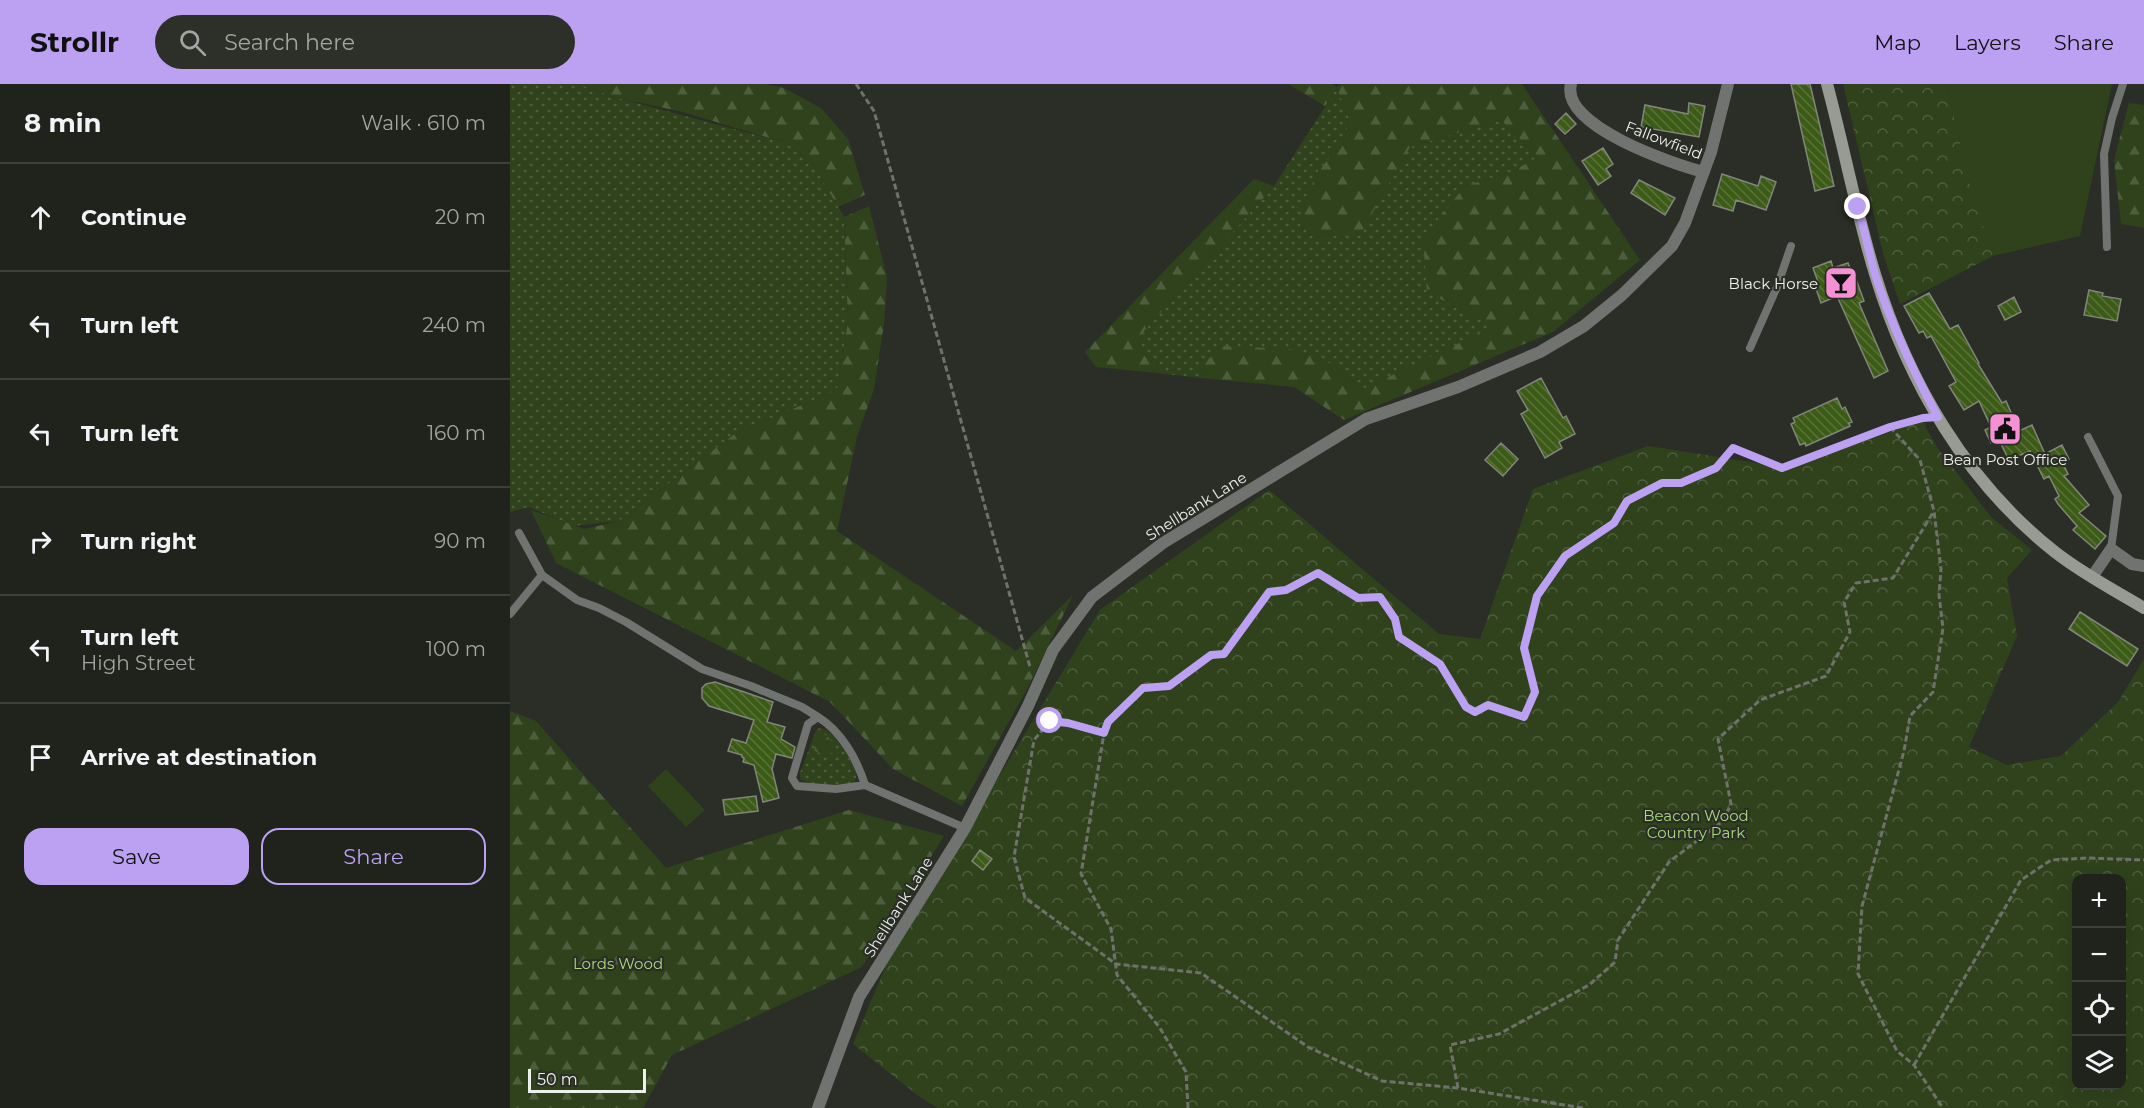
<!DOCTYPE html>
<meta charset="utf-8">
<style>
body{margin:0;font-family:Montserrat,sans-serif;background:#2d2f29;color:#f1f3f6}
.controls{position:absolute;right:18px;bottom:18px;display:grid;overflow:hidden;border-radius:12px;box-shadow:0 6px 24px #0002}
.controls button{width:54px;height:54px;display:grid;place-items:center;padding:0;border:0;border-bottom:2px solid #3d3f3b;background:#20221c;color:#f1f3f6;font:30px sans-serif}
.scale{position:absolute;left:18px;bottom:15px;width:118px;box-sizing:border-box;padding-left:6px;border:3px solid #eef1eb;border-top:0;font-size:16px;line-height:21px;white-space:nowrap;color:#eef1eb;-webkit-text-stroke:4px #2a2e26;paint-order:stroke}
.stop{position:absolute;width:18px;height:18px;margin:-14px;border:4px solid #bca0f2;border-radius:50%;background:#fff}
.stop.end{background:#bca0f2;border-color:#fff;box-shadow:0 2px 6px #0008}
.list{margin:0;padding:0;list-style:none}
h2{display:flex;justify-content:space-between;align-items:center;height:78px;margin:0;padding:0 24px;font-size:26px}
h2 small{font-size:20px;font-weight:400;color:#a2a4a3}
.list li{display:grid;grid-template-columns:39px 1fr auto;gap:18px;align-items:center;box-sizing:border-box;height:108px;padding:0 24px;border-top:2px solid #3d3f3b}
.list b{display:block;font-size:22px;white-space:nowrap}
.list p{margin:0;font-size:20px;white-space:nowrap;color:#a2a4a3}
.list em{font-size:20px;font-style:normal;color:#a2a4a3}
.actions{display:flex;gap:12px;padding:18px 24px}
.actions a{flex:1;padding:14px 0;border:2px solid #bca0f2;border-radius:18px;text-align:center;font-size:21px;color:#bca0f2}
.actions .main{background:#bca0f2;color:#111}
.icon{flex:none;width:33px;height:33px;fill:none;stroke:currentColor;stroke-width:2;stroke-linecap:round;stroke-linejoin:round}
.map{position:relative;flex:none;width:1634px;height:1024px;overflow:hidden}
header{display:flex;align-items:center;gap:36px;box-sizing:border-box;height:84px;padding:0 30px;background:#bca0f2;color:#111}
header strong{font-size:28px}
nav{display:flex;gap:33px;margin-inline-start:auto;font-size:21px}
.search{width:420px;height:54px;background:#2d2f29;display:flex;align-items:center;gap:15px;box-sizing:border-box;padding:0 21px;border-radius:33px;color:#a2a4a3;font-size:22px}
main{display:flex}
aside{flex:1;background:#20221c}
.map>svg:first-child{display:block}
.grass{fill:url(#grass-dots)}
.forest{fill:url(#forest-firs)}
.park{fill:url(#park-crowns);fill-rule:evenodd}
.garden{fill:#2f421c}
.building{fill:url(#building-back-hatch);stroke:#81867d;stroke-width:1.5}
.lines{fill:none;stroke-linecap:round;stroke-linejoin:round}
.path{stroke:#6f726b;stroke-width:3;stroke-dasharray:6 3;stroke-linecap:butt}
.lane{stroke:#70736f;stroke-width:8}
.street{stroke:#70736f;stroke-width:12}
.secondary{stroke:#979b94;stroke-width:12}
.route{stroke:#bca0f2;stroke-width:8}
.labels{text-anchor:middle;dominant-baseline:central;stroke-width:4.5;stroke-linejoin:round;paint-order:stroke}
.street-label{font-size:15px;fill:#eef1eb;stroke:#2a2e26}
.poi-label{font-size:15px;fill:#eef1eb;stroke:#2a2e26;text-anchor:end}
.park-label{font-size:15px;fill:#a8d97b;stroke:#2a2e26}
</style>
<header>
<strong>Strollr</strong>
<div class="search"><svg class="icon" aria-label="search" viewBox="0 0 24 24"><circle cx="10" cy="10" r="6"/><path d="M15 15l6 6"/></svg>Search here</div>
<nav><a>Map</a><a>Layers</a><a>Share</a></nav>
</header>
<main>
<aside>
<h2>8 min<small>Walk · 610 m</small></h2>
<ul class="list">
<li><svg class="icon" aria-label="ahead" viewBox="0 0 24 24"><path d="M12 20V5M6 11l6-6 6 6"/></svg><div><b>Continue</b></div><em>20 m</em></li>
<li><svg class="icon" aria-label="left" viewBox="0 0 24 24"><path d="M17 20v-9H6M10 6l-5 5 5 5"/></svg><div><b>Turn left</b></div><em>240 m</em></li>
<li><svg class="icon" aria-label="left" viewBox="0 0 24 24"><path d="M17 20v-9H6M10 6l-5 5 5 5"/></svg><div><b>Turn left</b></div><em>160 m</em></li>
<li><svg class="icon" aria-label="right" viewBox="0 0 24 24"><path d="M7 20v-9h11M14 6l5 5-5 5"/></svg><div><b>Turn right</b></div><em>90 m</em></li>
<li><svg class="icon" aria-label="left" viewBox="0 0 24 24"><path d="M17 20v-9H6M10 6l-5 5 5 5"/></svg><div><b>Turn left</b><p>High Street</p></div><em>100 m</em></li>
<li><svg class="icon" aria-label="arrive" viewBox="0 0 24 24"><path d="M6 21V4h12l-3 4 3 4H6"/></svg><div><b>Arrive at destination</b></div></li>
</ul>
<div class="actions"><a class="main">Save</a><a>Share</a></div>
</aside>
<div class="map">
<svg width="1634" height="1024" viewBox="0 0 1634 1024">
<defs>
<pattern id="grass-dots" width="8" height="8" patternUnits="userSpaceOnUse" patternTransform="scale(1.5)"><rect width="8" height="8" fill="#2f421c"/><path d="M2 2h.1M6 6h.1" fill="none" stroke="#4d5e3d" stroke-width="1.8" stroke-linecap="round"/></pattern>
<pattern id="forest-firs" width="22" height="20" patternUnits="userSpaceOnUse" patternTransform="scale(1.5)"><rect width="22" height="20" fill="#2f421c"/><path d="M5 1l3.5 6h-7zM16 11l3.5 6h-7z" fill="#4d5e3d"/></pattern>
<pattern id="park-crowns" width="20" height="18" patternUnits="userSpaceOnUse" patternTransform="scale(1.5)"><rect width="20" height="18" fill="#2f421c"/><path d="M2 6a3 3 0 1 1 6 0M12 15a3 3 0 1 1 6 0" fill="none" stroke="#4d5e3d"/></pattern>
<pattern id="building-back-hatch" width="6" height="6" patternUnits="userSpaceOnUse" patternTransform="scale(1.5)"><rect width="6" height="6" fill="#3c5b17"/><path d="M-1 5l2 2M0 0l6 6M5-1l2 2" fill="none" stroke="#587339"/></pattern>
</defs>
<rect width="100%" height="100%" fill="#2a2e26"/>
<path class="grass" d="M 0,0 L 67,0 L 108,14 L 276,59 L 302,78 L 334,133 L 338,238 L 327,306 L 226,349 L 109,437 L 63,442 L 19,423 L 0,428 Z
M 827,4 L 839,35 L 834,57 L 808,87 L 852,146 L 900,63 L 991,36 L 1028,73 L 999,89 L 955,102 L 917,208 L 984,243 L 853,305 L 822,280 L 692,281 L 691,294 L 646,289 L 648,278 L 628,267 L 634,247 L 764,102 Z
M 310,644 C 325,646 341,677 347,690 L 344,699 L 341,701 C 325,700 303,703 290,695 L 290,689 L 306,646 Z"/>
<path class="forest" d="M 67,0 L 257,0 L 274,4 L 311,24 L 338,55 L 355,111 L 328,123 L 302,78 L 276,59 L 173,28 L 108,14 Z
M 778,0 L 822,0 L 827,3 L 830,0 L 1012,0 L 1130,176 L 1043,248 L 834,336 L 784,303 L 691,294 L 692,281 L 713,262 L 781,265 L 822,280 L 853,305 L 983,243 L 917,208 L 913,154 L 955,102 L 999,89 L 1028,73 L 991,36 L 900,63 L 852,147 L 813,154 L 790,144 L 792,123 L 808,87 L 834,57 L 839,35 L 827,4 L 815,22 Z
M 1619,19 L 1634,21 L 1634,144 L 1611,140 L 1604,76 Z
M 744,95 L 764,102 L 634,247 L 628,267 L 648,278 L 646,289 L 586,283 L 575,268 Z
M 359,122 L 377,194 L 374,240 L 364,305 L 347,353 L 327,447 L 506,567 L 563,511 L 518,603 L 452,722 L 383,685 L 320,618 L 46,479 L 21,426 L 74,445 L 109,437 L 226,349 L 327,306 L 338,238 L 334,133 Z
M 0,627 L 26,637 L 156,784 L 339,726 L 434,752 L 352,883 L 162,971 L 133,1024 L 0,1024 Z
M 313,649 L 326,661 L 324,669 L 314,671 L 305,667 C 303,660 306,652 313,649 Z"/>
<path class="park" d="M 1333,0 L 1436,0 L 1483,172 L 1390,220 L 1373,169 Z
M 1414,336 L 1416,344 L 1427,363 L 1481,433 L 1522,466 L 1497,494 L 1507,552 L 1459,663 L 1497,681 L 1551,672 L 1608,618 L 1634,575 L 1634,1024 L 428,1024 L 410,1013 L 343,960 L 380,872 L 590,526 L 759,406 L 929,550 L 970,555 L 1023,405 L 1138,362 L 1279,384 ZM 1566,794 L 1612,794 L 1612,1002 L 1566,1002 Z"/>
<path class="garden" d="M 1436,0 L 1602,0 L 1570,152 L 1483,172 L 1461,106 Z
M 156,685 L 195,726 L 176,743 L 138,702 Z"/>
<path class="building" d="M 1281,0 L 1300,0 L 1324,102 L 1305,107 Z
M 1179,19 L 1195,22 L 1189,53 L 1131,43 L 1135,21 L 1178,30 Z
M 1056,29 L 1066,40 L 1055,50 L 1045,40 Z
M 1093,64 L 1103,80 L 1096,85 L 1101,92 L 1088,101 L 1072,77 Z
M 1212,90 L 1248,102 L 1251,92 L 1266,98 L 1256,126 L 1226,116 L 1223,127 L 1203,121 Z
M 1129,96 L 1165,114 L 1155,131 L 1121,109 Z
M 1321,177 L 1323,184 L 1338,179 L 1341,187 L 1343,187 L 1354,217 L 1349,219 L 1378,287 L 1364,294 L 1327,212 L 1311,219 L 1304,199 L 1308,198 L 1303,184 Z
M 1579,206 L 1593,209 L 1592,212 L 1611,215 L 1607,237 L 1574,231 Z
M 1419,209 L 1440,245 L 1448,241 L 1469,279 L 1468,280 L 1492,319 L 1496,317 L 1509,347 L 1522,341 L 1535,370 L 1552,361 L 1559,375 L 1552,378 L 1558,390 L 1554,392 L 1579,421 L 1569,429 L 1596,452 L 1585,465 L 1563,446 L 1567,442 L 1548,420 L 1545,415 L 1549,412 L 1539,392 L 1534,395 L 1520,367 L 1501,375 L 1500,373 L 1498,374 L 1489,356 L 1481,359 L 1475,346 L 1481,343 L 1469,317 L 1454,326 L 1439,302 L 1446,298 L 1421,252 L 1417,254 L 1413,247 L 1409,249 L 1394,222 Z
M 1504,213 L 1511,228 L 1495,236 L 1488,222 Z
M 1031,294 L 1053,334 L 1056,332 L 1065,350 L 1049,358 L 1052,364 L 1035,374 L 1011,330 L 1018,326 L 1007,307 Z
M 1327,314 L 1332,325 L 1335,323 L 1342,338 L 1339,339 L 1340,342 L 1296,362 L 1295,359 L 1290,361 L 1281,340 L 1285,338 L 1283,334 Z
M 991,359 L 1008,375 L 993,392 L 975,376 Z
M 1570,528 L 1628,565 L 1617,582 L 1559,545 Z
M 205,598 L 263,618 L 257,638 L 275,643 L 271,655 L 285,663 L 282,674 L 266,670 L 262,685 L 269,714 L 253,718 L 244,681 L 233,678 L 234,674 L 232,673 L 232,671 L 218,667 L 222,655 L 236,659 L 244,636 L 199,622 L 192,614 L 192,604 L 196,600 Z
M 246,712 L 248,727 L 215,731 L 213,716 Z
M 470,766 L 482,775 L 473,786 L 462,777 Z"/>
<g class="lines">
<path class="path" d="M 346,0 L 364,27 L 520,583
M 1380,343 L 1410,376 L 1424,427 L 1431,485 L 1429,511 L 1433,544 L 1423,608 L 1400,632 L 1394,667 L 1352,822 L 1348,890 L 1387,967 L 1404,981 L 1433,1024
M 530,630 C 544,640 575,644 594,649
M 540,637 L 524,656 L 504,773 L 515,814 L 606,880 L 691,889 L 798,963 L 872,997 L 948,1004 L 1073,1024
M 1404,981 L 1511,796 L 1541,776 L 1577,774 L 1634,776
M 948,1004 L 940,961 L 989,950 L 1079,901 L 1105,878 L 1108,856 L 1159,778 L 1213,737 L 1221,720 L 1208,655 L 1250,616 L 1316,592 L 1340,548 L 1334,518 L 1346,499 L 1383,494 L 1424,427
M 678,1024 L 676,988 L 650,944 L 607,891 L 601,845 L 571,790 L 594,649 L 598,637 L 633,604 L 659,602 L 701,571 L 714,570 L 759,508 L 776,506 L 808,489 L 848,514 L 870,513 L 885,535 L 889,553 L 930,580 L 956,623 L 965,628 L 978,621 L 1014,633 L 1025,608 L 1014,564 L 1027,511 L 1055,472 L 1104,439 L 1117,417 L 1152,399 L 1171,399 L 1207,384 L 1223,364 L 1272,384 L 1380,343 L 1414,334"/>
<path class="lane" d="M 1597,163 L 1594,70 L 1602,34 L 1613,0
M 1240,264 L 1267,203 L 1281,162
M 1578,353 L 1608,412 L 1601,465
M 9,449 L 32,491 L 67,516 L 89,524 L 116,538 L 192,585 L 241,602 L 292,623 L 308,633
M 0,530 L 32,491
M 355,701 C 347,675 331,647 308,633 L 298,640 L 282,694 L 287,702 L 326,705 L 355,701 L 455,744"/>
<path class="street" d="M 1061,0 C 1050,42 1163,80 1194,88
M 1582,493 L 1601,465 L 1622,480 L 1634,482
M 308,1024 L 349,913 L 455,744 L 518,622 L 543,566 L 582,513 L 653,459 L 856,335 L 948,303 L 1030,268 L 1074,242 L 1112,211 L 1162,162 L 1175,139 L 1201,68 L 1218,0"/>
<path class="secondary" d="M 1317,0 C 1334,63 1346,128 1365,190 C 1398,298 1456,398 1545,468 C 1573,490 1604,506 1634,524"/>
</g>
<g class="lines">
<path class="route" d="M 540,637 L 558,639 L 594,649 L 598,638 L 633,604 L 659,602 L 701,571 L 714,570 L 759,508 L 776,506 L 808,489 L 848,514 L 870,513 L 885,535 L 889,553 L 930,580 L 956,623 L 965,628 L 978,621 L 1014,633 L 1025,608 L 1014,564 L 1027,512 L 1055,472 L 1104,439 L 1117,417 L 1152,399 L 1171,399 L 1206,384 L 1223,364 L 1272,384 L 1380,343 L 1413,334 L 1428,333 C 1403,287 1381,240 1365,190 C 1359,168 1354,145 1348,123"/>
</g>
<defs>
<symbol id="bar-square" viewBox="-11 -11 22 22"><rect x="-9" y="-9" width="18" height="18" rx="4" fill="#f591d3" stroke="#2a2e26"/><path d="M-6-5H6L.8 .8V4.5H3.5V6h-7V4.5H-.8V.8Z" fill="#111"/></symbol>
<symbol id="civic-square" viewBox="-11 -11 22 22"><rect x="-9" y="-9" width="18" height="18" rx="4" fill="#f591d3" stroke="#2a2e26"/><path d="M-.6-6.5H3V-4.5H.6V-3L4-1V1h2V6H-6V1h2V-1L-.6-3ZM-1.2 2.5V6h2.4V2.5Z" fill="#111"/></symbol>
</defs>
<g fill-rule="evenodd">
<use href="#bar-square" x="1312" y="180" width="38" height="38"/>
<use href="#civic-square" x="1476" y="326" width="38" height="38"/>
</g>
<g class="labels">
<g class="street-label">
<text transform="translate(1154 56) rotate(21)">Fallowfield</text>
<text transform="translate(686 422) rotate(-32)">Shellbank Lane</text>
<text transform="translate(388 823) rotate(-58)">Shellbank Lane</text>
</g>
<g class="poi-label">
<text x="1308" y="199">Black Horse</text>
<text x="1495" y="375" text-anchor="middle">Bean Post Office</text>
</g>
<g class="park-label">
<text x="1186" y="731">Beacon Wood<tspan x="1186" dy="17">Country Park</tspan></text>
<text x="108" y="879">Lords Wood</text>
</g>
</g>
</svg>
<div class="controls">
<button>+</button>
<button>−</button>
<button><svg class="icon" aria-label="locate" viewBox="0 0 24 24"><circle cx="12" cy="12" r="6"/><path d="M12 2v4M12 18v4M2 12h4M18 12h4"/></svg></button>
<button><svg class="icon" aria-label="layers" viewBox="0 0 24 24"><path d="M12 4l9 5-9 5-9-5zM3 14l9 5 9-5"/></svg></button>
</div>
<div class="scale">50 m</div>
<div class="stop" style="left:540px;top:637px"></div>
<div class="stop end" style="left:1348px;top:123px"></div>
</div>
</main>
